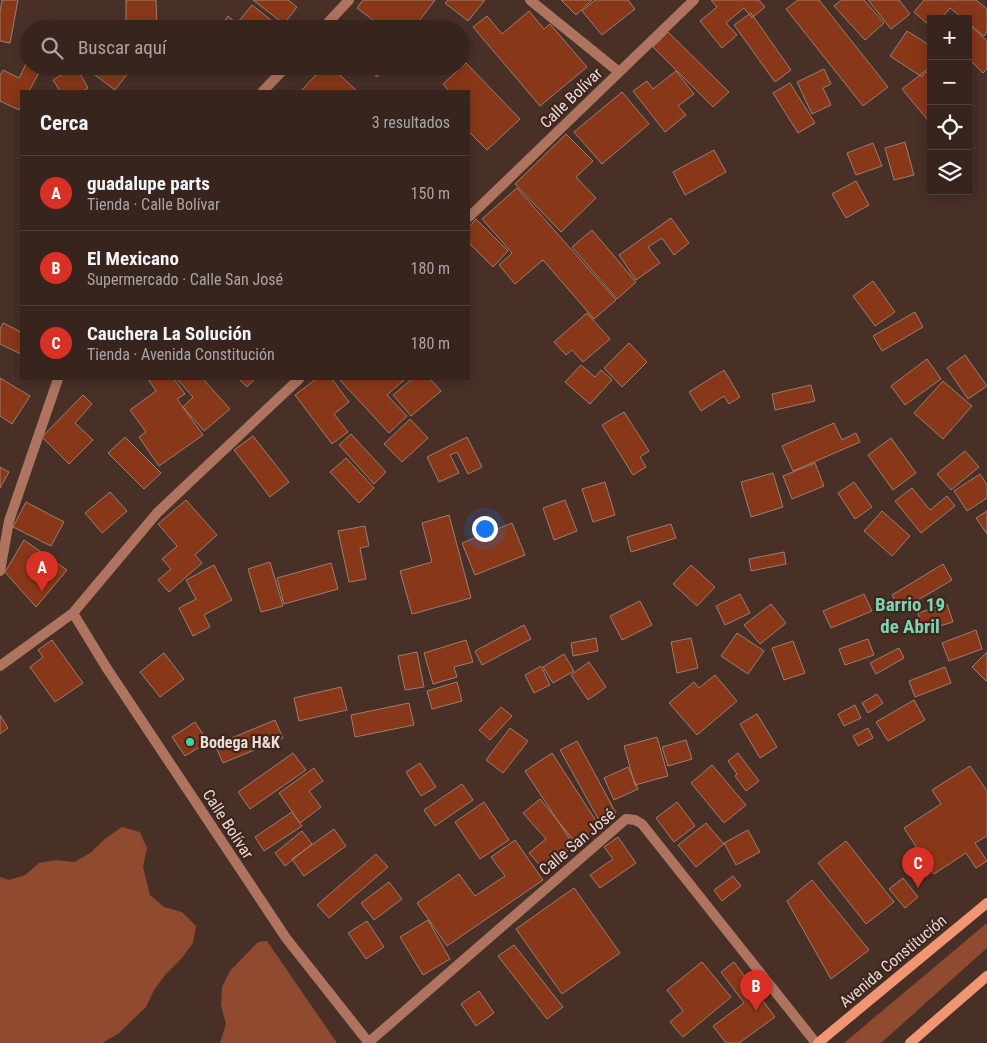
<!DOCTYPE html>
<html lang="es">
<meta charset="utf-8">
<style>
body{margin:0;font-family:"Roboto Condensed",sans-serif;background:#3d2c26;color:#f1f3f6}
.controls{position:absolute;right:15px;top:15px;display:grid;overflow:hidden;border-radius:0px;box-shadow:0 2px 12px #0003}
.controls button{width:45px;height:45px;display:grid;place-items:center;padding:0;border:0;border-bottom:1px solid #50413b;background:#36241d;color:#f1f3f6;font:25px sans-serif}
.you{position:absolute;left:484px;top:528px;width:18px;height:18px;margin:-12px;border:4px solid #fff;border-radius:50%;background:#1a73e8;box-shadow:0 0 0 8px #1a73e833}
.badge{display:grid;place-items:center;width:32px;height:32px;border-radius:50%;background:#d93025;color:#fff;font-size:16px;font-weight:700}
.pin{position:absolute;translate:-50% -41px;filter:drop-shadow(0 1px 2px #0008)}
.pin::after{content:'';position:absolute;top:26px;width:18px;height:15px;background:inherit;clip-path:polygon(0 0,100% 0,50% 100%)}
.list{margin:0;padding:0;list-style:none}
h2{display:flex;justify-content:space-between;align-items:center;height:65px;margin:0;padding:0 20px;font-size:21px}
h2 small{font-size:16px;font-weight:400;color:#aaa4a4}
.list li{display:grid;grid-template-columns:32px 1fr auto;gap:15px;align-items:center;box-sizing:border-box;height:75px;padding:0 20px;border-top:1px solid #50413b}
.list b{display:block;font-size:19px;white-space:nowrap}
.list p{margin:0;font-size:16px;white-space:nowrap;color:#aaa4a4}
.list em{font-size:16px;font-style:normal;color:#aaa4a4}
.icon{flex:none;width:28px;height:28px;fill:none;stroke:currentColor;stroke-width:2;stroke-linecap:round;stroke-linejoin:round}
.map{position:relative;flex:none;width:987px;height:1043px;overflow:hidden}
.search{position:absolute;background:#36241d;box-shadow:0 2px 12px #0003;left:20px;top:20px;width:450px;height:55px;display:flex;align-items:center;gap:12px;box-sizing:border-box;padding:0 18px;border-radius:28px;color:#aaa4a4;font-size:19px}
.panel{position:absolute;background:#36241d;box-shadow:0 2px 12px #0003;left:20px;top:90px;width:450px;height:290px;border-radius:0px}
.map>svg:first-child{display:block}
.green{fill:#8f4a30}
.building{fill:#883818;stroke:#9a7e73}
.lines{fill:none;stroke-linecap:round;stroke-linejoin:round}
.street{stroke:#af745f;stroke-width:10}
.secondary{stroke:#f29573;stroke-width:10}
.poi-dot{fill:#3ad4a5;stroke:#3e261e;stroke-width:2}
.labels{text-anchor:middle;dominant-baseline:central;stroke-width:4.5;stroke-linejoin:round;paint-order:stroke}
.street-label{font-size:16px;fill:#ebdbd5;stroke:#3e261e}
.poi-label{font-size:16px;font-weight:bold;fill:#ebdbd5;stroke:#3e261e;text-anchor:start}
.quarter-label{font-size:19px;font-weight:bold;fill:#7bd5b3;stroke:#3e261e}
</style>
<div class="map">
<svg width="987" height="1043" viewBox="0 0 987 1043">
<rect width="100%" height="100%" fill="#483027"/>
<path class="green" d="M 122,827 L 140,832 L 147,848 L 143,867 L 150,895 L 164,907 L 182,912 L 196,926 L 193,943 L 181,959 L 166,974 L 154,990 L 146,1007 L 118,1034 L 102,1043 L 0,1043 L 0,877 L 9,880 L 25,875 L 39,863 L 56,860 L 74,862 L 90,853 L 106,838 Z
M 987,923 L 987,948 L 881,1043 L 844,1043 Z
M 267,941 L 337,1043 L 220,1043 L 226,1024 L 221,1006 L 222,987 L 230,971 L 258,942 Z"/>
<path class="building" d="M 2,0 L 18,0 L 10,43 L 0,41 L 0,11 Z
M 126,0 L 156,0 L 157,27 L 126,27 Z
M 253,0 L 288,0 L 297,7 L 284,24 Z
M 363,0 L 435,0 L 413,29 L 385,29 L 357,8 Z
M 448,0 L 485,0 L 468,21 L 445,3 Z
M 561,0 L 592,0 L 576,15 Z
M 595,0 L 628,0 L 635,9 L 602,35 L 582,11 Z
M 711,0 L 759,0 L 765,7 L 752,18 L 744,8 L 726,23 L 737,35 L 722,48 L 700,21 L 717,7 Z
M 798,0 L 819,0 L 888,87 L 863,106 L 786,9 Z
M 841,0 L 864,0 L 884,23 L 865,40 L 834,6 Z
M 868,0 L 899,0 L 910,14 L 891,29 Z
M 924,0 L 951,0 L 952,1 L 953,0 L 976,0 L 987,9 L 987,32 L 984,36 L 968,23 L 968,19 L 964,19 L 950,8 L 941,19 L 931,19 L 931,27 L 914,12 Z
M 252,5 L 281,28 L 280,29 L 247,29 L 238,22 Z
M 529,11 L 544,29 L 550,24 L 587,67 L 540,106 L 473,27 L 487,16 L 502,34 Z
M 751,13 L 791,70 L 775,82 L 734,25 Z
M 228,16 L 244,29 L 218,29 Z
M 968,23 L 987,41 L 987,69 L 983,73 L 968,58 Z
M 907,31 L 931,46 L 931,63 L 922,77 L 890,56 Z
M 668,32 L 729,92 L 713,107 L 653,47 Z
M 27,62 L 29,63 L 29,66 L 35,66 L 41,69 L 29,91 L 21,91 L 21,106 L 19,110 L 0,101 L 0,75 L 3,70 L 19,78 Z
M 466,63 L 520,119 L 487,150 L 469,132 L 469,91 L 449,91 L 443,84 Z
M 76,66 L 88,88 L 83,91 L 60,91 L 53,80 Z
M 89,66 L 118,66 L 128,73 L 115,90 L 87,69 Z
M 324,66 L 330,66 L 357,91 L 301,91 Z
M 364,66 L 385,66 L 377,77 Z
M 824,69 L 831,84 L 823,88 L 831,105 L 812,114 L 797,82 Z
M 676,71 L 694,94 L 678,106 L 686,115 L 665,132 L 633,91 L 647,81 L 653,89 Z
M 925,71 L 931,78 L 931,124 L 902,89 Z
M 790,83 L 815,123 L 798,133 L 773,93 Z
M 622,92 L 649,124 L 602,164 L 574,132 Z
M 566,134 L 593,161 L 576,177 L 596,198 L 561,232 L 515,184 Z
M 905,142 L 914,175 L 894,180 L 885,148 Z
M 873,143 L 882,166 L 856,175 L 847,153 Z
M 714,150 L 726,172 L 685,195 L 673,172 Z
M 856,181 L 869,205 L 846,218 L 832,194 Z
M 517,188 L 616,300 L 594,319 L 543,260 L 515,284 L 499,265 L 512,253 L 482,219 Z
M 671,218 L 689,243 L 674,255 L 662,238 L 648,247 L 660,263 L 636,280 L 619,255 Z
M 476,219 L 508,251 L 493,267 L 469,243 L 469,227 Z
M 592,230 L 636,282 L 617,299 L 572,247 Z
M 873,281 L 895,312 L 875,326 L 853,296 Z
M 915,312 L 923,327 L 882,351 L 873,336 Z
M 587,313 L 610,339 L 583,362 L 572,350 L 566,355 L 554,342 Z
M 3,323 L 21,332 L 21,354 L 0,344 L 0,329 Z
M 629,343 L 647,362 L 622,387 L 604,368 Z
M 965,355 L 987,386 L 968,399 L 947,368 Z
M 927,359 L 941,379 L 905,405 L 891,386 Z
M 581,365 L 595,377 L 601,370 L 612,380 L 590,404 L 565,382 Z
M 724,370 L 740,397 L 729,404 L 724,396 L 701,411 L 689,392 Z
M 0,378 L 30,396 L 12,424 L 0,416 Z
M 148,379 L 174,379 L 185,394 L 177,399 L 203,435 L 159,466 L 139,437 L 146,432 L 130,410 L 156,391 Z
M 177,379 L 203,379 L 230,409 L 204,431 L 183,407 L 193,397 Z
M 239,379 L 255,379 L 247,387 Z
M 316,379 L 332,379 L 349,402 L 334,414 L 348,432 L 332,444 L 295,395 Z
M 339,379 L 403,379 L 404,380 L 387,395 L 407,416 L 389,433 Z
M 412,379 L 430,379 L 441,391 L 411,416 L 393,395 Z
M 943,381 L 972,406 L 943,439 L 914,413 Z
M 811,385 L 815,401 L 775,410 L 772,394 Z
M 83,395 L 92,404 L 75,423 L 93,440 L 69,464 L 42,437 Z
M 624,412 L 649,451 L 640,457 L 646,467 L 633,475 L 602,425 Z
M 410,419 L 428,438 L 402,462 L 384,444 Z
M 834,423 L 842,440 L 856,433 L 860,442 L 793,471 L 782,446 Z
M 351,434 L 386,472 L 374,484 L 339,445 Z
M 253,436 L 289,482 L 270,497 L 234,450 Z
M 125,437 L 161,473 L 144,489 L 108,453 Z
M 467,437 L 482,467 L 468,474 L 457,452 L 450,455 L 459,473 L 439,482 L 427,457 Z
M 891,438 L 916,473 L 893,490 L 868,455 Z
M 965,451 L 979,467 L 951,490 L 937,474 Z
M 346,458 L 374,488 L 359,503 L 330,472 Z
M 815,463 L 824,486 L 792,499 L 783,476 Z
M 0,467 L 9,472 L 0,488 Z
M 773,473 L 783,507 L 751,517 L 741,482 Z
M 980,474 L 987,485 L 987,498 L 967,511 L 954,491 Z
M 605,482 L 615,515 L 593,522 L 582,489 Z
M 854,482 L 872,507 L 855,519 L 838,493 Z
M 912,488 L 930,510 L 947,496 L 955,506 L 921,533 L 895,501 Z
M 110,492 L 127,511 L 102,533 L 85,513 Z
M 186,500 L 217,535 L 195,555 L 202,563 L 169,592 L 158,580 L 171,569 L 162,559 L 177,546 L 158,524 Z
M 565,500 L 577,531 L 554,540 L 543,508 Z
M 26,502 L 64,522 L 51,546 L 13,527 Z
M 882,511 L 910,536 L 892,556 L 864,531 Z
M 987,511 L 987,534 L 976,518 Z
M 449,515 L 471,598 L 412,614 L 400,571 L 432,562 L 422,523 Z
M 512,523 L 525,555 L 475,575 L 462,543 Z
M 671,524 L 676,538 L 631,552 L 627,537 Z
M 365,526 L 369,546 L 360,548 L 366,579 L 349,582 L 338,531 Z
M 24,540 L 67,570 L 36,607 L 5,572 Z
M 784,552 L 786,564 L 751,571 L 749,559 Z
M 270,562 L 283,606 L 261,612 L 248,569 Z
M 331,563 L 338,589 L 284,604 L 277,578 Z
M 943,564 L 952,580 L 901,610 L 892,595 Z
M 214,565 L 232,600 L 204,615 L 210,627 L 193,636 L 179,608 L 196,599 L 186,580 Z
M 691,565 L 715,587 L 697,606 L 673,584 Z
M 740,594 L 750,613 L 725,625 L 716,606 Z
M 864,594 L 872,611 L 831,628 L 823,611 Z
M 640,601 L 652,625 L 622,640 L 610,616 Z
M 771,604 L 786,623 L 760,644 L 744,625 Z
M 947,604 L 953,622 L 923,631 L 918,613 Z
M 524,625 L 531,639 L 482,665 L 475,651 Z
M 976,630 L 982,649 L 949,661 L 942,643 Z
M 737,633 L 764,651 L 748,674 L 721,656 Z
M 596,638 L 598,651 L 573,656 L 571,643 Z
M 691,638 L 698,668 L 677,673 L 671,642 Z
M 868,639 L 874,655 L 845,665 L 839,649 Z
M 52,640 L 83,683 L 55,702 L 30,667 L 43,657 L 38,650 Z
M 466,640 L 473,662 L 454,667 L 457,677 L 433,684 L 424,653 Z
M 793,641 L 805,673 L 784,680 L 772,648 Z
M 899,648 L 904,658 L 876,674 L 870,663 Z
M 417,652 L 424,687 L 405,690 L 398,656 Z
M 987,652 L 987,680 L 986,681 L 972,667 Z
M 164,653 L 184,679 L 160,697 L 140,672 Z
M 564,654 L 574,671 L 553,683 L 543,667 Z
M 589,662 L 606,687 L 588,700 L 571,675 Z
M 541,666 L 550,685 L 534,693 L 525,675 Z
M 945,667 L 951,683 L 915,697 L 909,681 Z
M 715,675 L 737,701 L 697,735 L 669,703 L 694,682 L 699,688 Z
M 457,682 L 462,701 L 432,709 L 427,691 Z
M 341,687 L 347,710 L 299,721 L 294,698 Z
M 877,694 L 883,703 L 868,713 L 862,703 Z
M 914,700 L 925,720 L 888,741 L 876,722 Z
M 409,703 L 414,725 L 355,737 L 351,715 Z
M 855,705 L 861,718 L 844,726 L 838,714 Z
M 501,707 L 512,716 L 490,740 L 479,730 Z
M 757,714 L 777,747 L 760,758 L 740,724 Z
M 0,715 L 8,728 L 0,734 Z
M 275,720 L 283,738 L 223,763 L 215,745 Z
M 195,722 L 208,742 L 185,756 L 172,737 Z
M 510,728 L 528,741 L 503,773 L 486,760 Z
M 868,728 L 873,738 L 858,746 L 853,736 Z
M 657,737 L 668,776 L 635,785 L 624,746 Z
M 686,740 L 692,759 L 668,766 L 662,747 Z
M 577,741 L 616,813 L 600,822 L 560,750 Z
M 293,753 L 306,770 L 250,809 L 238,792 Z
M 552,753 L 600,827 L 573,844 L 525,771 Z
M 738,753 L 759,781 L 746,791 L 735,776 L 737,774 L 728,761 Z
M 420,763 L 436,787 L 421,796 L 406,772 Z
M 712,765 L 746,805 L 724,823 L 691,783 Z
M 970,766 L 987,791 L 987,836 L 975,843 L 987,861 L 976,868 L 966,853 L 934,874 L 904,828 L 941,804 L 932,790 Z
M 628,767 L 638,789 L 614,800 L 604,778 Z
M 314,768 L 323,781 L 309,791 L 321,807 L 300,823 L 279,793 Z
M 462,784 L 473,800 L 435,826 L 424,810 Z
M 540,799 L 576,843 L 544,870 L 529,853 L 546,839 L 523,813 Z
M 484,802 L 509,840 L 480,859 L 455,822 Z
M 677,802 L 695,826 L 674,842 L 656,818 Z
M 292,812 L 302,826 L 264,851 L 255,837 Z
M 706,823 L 724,844 L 696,867 L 678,845 Z
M 334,829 L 346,846 L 304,876 L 292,859 Z
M 748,830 L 760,852 L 736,865 L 724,843 Z
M 302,831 L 312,844 L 285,866 L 275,853 Z
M 618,837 L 636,863 L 600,888 L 590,875 L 613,859 L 604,847 Z
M 515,840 L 543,880 L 447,946 L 417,903 L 459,874 L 475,896 L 505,876 L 491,857 Z
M 846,841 L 894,902 L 866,924 L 818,863 Z
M 376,854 L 388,867 L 329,918 L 317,905 Z
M 733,876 L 741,886 L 722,901 L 714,890 Z
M 903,878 L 918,897 L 905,908 L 889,889 Z
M 812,880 L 869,950 L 831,979 L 787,901 Z
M 389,882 L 402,899 L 374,920 L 361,903 Z
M 574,888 L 620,953 L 562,994 L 516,929 Z
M 428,920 L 450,959 L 423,975 L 400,937 Z
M 367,921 L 384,947 L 366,959 L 348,933 Z
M 514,945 L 563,1007 L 547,1019 L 498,956 Z
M 702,962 L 731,997 L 683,1037 L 670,1022 L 683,1011 L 667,990 Z
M 734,962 L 775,1017 L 739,1043 L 726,1043 L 713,1026 L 744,1003 L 721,972 Z
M 479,991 L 494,1013 L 476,1026 L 461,1004 Z"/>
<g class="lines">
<path class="street" d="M 530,0 L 619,72
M 322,29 L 349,0
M 263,91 L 287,66
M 469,217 L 694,0
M 299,379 L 157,513 L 73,613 L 106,667 L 286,938 L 369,1043
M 0,571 L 9,521 L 58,379
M 0,666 L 73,613
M 369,1042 L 626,819 L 635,820 L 642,824 L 816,1043"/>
<path class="secondary" d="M 818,1043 L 987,903
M 910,1043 L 987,976"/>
</g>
<circle class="poi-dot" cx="190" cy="742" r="5"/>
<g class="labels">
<g class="street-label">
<text transform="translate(571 98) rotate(-44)">Calle Bolívar</text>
<text transform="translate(228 824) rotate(57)">Calle Bolívar</text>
<text transform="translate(577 842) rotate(-40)">Calle San José</text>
<text transform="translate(893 961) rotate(-40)">Avenida Constitución</text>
</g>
<g class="poi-label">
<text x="200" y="742">Bodega H&amp;K</text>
</g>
<g class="quarter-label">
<text x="910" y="604">Barrio 19<tspan x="910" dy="22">de Abril</tspan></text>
</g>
</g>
</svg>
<div class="controls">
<button>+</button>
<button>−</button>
<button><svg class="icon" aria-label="locate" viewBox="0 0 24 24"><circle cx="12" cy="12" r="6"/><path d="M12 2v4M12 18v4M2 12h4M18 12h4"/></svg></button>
<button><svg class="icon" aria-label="layers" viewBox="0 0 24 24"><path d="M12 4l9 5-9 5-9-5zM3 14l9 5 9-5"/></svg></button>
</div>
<div class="you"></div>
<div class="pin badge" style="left:42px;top:592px">A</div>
<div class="pin badge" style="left:756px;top:1011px">B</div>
<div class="pin badge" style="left:918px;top:888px">C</div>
<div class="search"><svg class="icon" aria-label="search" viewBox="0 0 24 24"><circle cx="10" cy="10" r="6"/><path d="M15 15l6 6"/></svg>Buscar aquí</div>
<section class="panel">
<h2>Cerca<small>3 resultados</small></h2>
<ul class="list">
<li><span class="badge">A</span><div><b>guadalupe parts</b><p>Tienda · Calle Bolívar</p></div><em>150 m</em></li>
<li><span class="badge">B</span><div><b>El Mexicano</b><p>Supermercado · Calle San José</p></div><em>180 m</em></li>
<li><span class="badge">C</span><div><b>Cauchera La Solución</b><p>Tienda · Avenida Constitución</p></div><em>180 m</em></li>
</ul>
</section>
</div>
